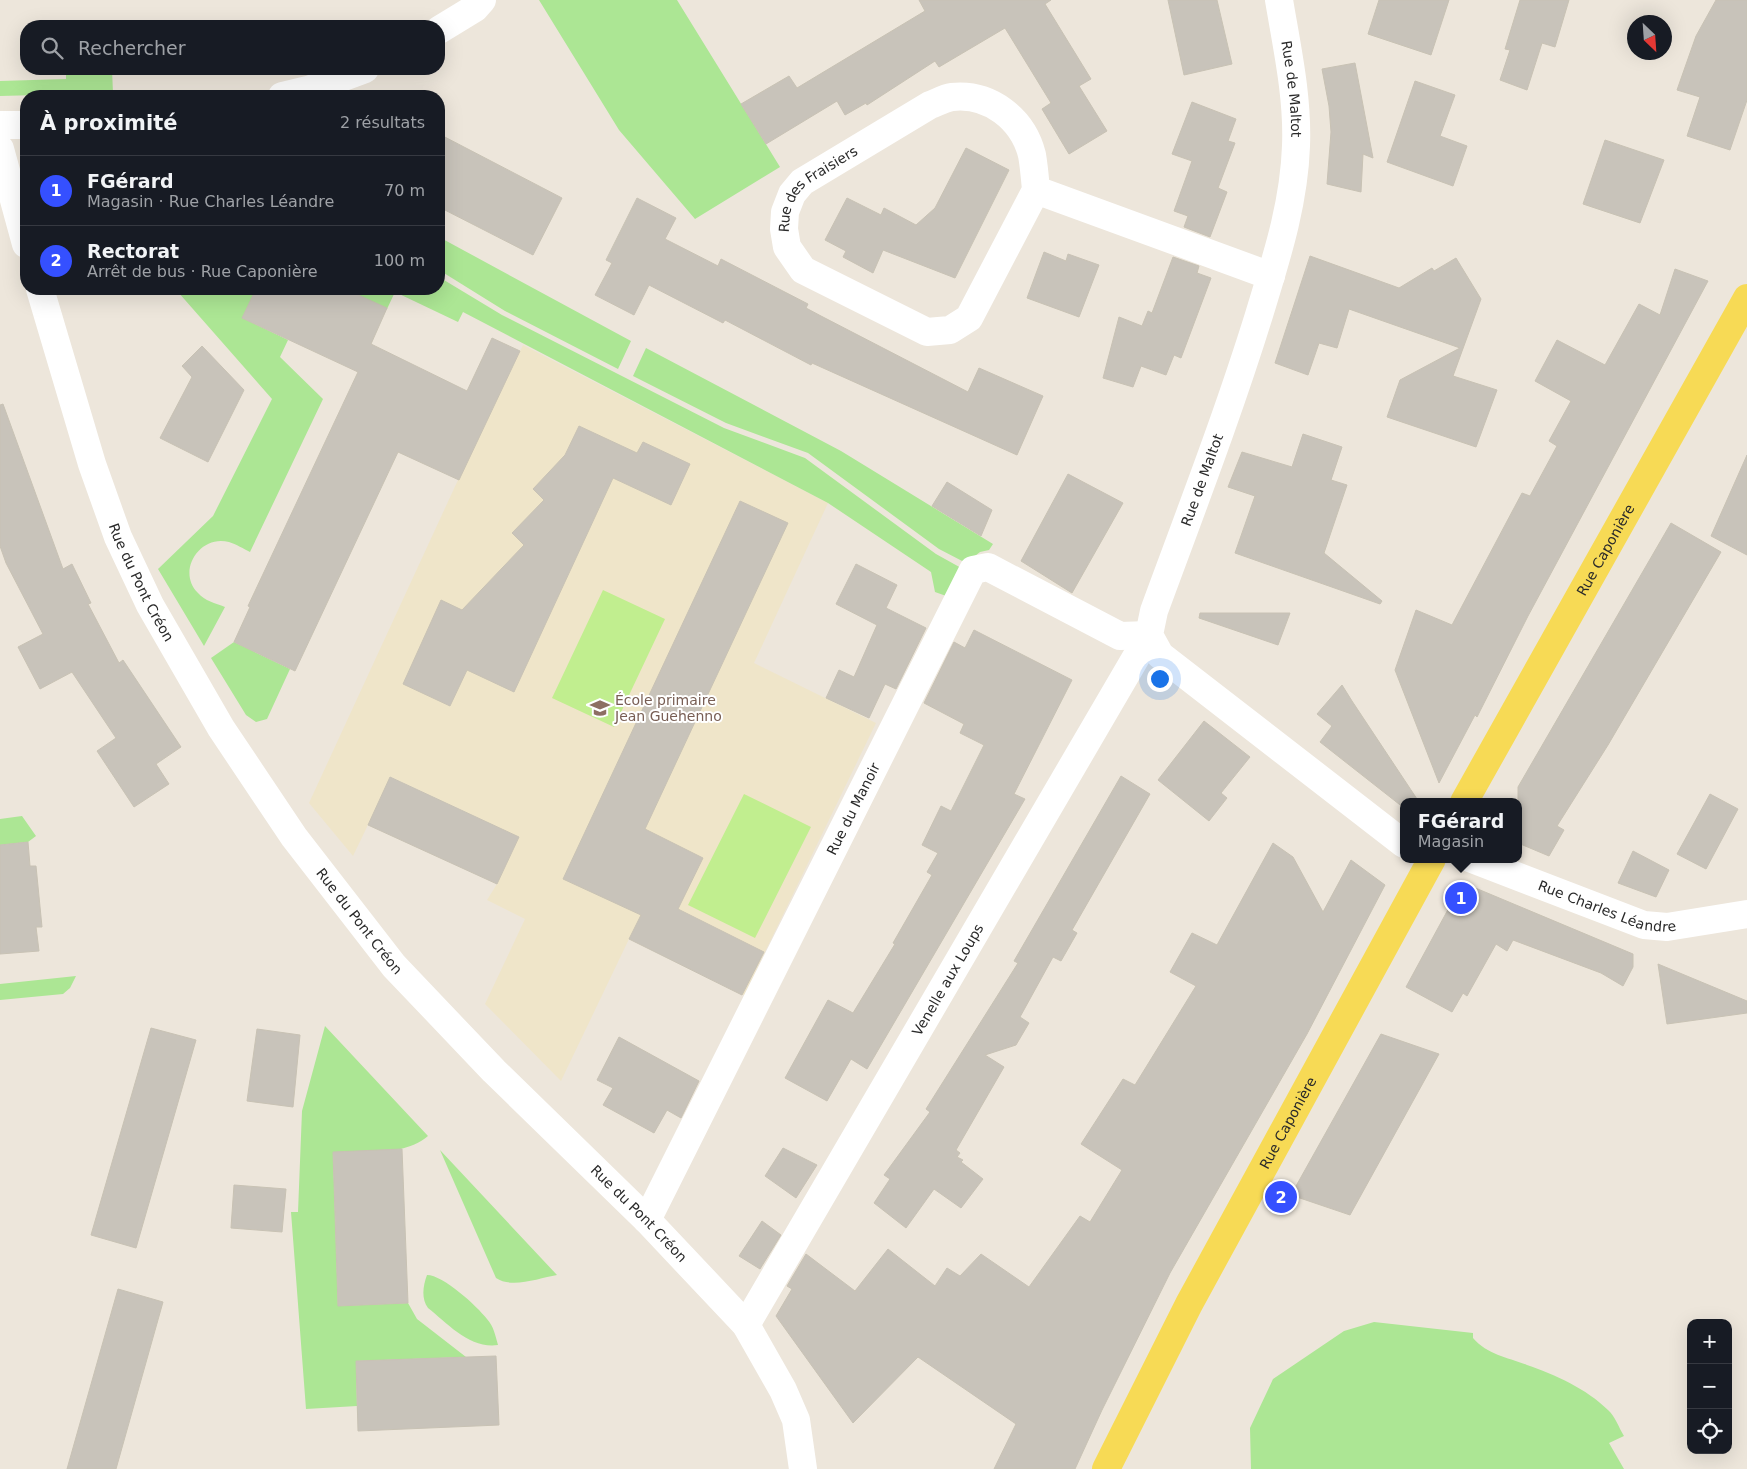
<!DOCTYPE html>
<html lang="fr">
<meta charset="utf-8">
<style>
body{margin:0;font-family:"DejaVu Sans",sans-serif;background:#242831;color:#f1f3f6}
.controls{position:absolute;right:15px;bottom:15px;display:grid;overflow:hidden;border-radius:10px;box-shadow:0 5px 20px #0002}
.controls button{width:45px;height:45px;display:grid;place-items:center;padding:0;border:0;border-bottom:1px solid #363941;background:#171b24;color:#f1f3f6;font:25px sans-serif}
.compass{position:absolute;left:1627px;top:15px;width:45px;height:45px;border-radius:50%;background:#171b24;box-shadow:0 5px 20px #0002;rotate:155deg}
.you{position:absolute;left:1159px;top:678px;width:18px;height:18px;margin:-12px;border:4px solid #fff;border-radius:50%;background:#1a73e8;box-shadow:0 0 0 8px #1a73e833}
.badge{display:grid;place-items:center;width:32px;height:32px;border-radius:50%;background:#3550ff;color:#fff;font-size:16px;font-weight:700}
.pin{position:absolute;translate:-50% -50%;border:2px solid #fff;box-shadow:0 1px 5px #0006}
.popup{position:absolute;left:1400px;top:798px;width:122px;height:65px;box-sizing:border-box;display:grid;place-content:center;border-radius:10px;background:#171b24;filter:drop-shadow(0 1px 4px #0005);font-size:16px;white-space:nowrap;color:#9ea1a6}
.popup b{font-size:19px;color:#f1f3f6}
.popup::after{content:'';position:absolute;left:50%;top:100%;margin-left:-10px;border:10px solid transparent;border-top-color:#171b24}
.list{margin:0;padding:0;list-style:none}
h2{display:flex;justify-content:space-between;align-items:center;height:65px;margin:0;padding:0 20px;font-size:21px}
h2 small{font-size:16px;font-weight:400;color:#9ea1a6}
.list li{display:grid;grid-template-columns:32px 1fr auto;gap:15px;align-items:center;box-sizing:border-box;height:70px;padding:0 20px;border-top:1px solid #363941}
.list b{display:block;font-size:19px;white-space:nowrap}
.list p{margin:0;font-size:16px;white-space:nowrap;color:#9ea1a6}
.list em{font-size:16px;font-style:normal;color:#9ea1a6}
.icon{flex:none;width:28px;height:28px;fill:none;stroke:currentColor;stroke-width:2;stroke-linecap:round;stroke-linejoin:round}
.map{position:relative;flex:none;width:1747px;height:1469px;overflow:hidden}
.search{position:absolute;background:#171b24;box-shadow:0 5px 20px #0002;left:20px;top:20px;width:425px;height:55px;display:flex;align-items:center;gap:12px;box-sizing:border-box;padding:0 18px;border-radius:20px;color:#9ea1a6;font-size:19px}
.panel{position:absolute;background:#171b24;box-shadow:0 5px 20px #0002;left:20px;top:90px;width:425px;height:205px;border-radius:20px}
.map>svg:first-child{display:block}
.education{fill:#efe5c9}
.green{fill:#ace694}
.pitch{fill:#c1ee8f}
.building{fill:#c8c3ba;stroke:#c8c2b4}
.lines{fill:none;stroke-linecap:round;stroke-linejoin:round}
.minor{stroke:#fff;stroke-width:28}
.major{stroke:#f7da55;stroke-width:28}
.labels{text-anchor:middle;dominant-baseline:central;stroke-width:4;stroke-linejoin:round;paint-order:stroke}
.street-label{font-size:14px;fill:#2a2a2a;stroke:#fff}
.education-label{font-size:14px;fill:#785e54;stroke:#fff;text-anchor:start}
</style>
<div class="map">
<svg width="1747" height="1469" viewBox="0 0 1747 1469">
<rect width="100%" height="100%" fill="#ede6db"/>
<path class="education" d="M 523,345 L 828,503 L 754,663 L 876,723 L 744,995 L 629,939 L 561,1081 L 485,1004 L 525,919 L 487,900 L 497,884 L 519,837 L 391,777 L 353,856 L 309,803 L 458,480 Z"/>
<path class="green" d="M 539,0 L 677,0 L 780,167 L 695,219 L 619,130 Z
M 66,69 L 112,69 L 113,93 L 0,96 L 0,81 L 66,79 Z
M 439,237 L 631,341 L 618,369 L 505,311 L 439,270 Z
M 439,277 L 502,315 L 724,428 L 805,458 L 936,554 L 963,569 L 949,597 L 935,592 L 931,572 L 828,503 L 463,312 L 458,322 L 395,292 L 387,309 L 345,289 L 439,289 Z
M 181,289 L 256,289 L 243,318 L 288,340 L 280,357 L 323,399 L 250,552 C 244,549 236,544 229,542 C 200,534 176,571 198,593 C 205,601 215,603 225,607 L 204,646 L 158,569 L 213,516 L 272,399 L 178,292 Z
M 646,348 L 841,451 L 993,544 L 989,550 L 980,552 L 966,563 L 939,549 L 808,453 L 726,423 L 633,376 Z
M 234,642 L 290,669 L 267,719 L 256,722 L 246,715 L 211,658 Z
M 22,816 L 36,836 L 28,842 L 0,845 L 0,819 Z
M 76,976 L 70,988 L 63,994 L 0,1000 L 0,984 Z
M 325,1026 L 428,1136 C 404,1157 362,1151 333,1152 L 338,1306 L 408,1303 L 417,1319 L 466,1357 L 356,1361 L 357,1406 L 306,1409 L 291,1212 L 298,1212 L 302,1111 Z
M 440,1150 L 557,1275 C 539,1278 512,1289 496,1278 Z
M 427,1275 C 443,1275 477,1306 487,1319 C 494,1327 495,1335 498,1345 C 470,1349 448,1324 428,1308 C 421,1298 423,1286 427,1275 Z
M 1374,1322 L 1473,1333 L 1473,1338 C 1488,1355 1507,1357 1527,1365 C 1554,1374 1587,1389 1608,1410 C 1615,1416 1619,1428 1624,1436 L 1609,1443 L 1624,1469 L 1251,1469 L 1250,1428 L 1273,1379 L 1344,1331 Z"/>
<path class="pitch" d="M 603,590 L 665,619 L 614,727 L 552,698 Z
M 744,794 L 811,827 L 755,938 L 688,905 Z"/>
<path class="building" d="M 919,0 L 1051,0 L 1045,4 L 1091,79 L 1079,86 L 1107,131 L 1069,154 L 1042,109 L 1051,103 L 1005,28 L 939,67 L 935,61 L 867,105 L 866,103 L 845,115 L 837,101 L 766,144 L 741,104 L 789,76 L 797,88 L 925,11 Z
M 1168,0 L 1217,0 L 1232,64 L 1184,75 Z
M 1379,0 L 1449,0 L 1431,55 L 1368,34 Z
M 1520,0 L 1569,0 L 1555,47 L 1542,43 L 1527,90 L 1500,80 L 1510,50 L 1505,49 Z
M 1716,0 L 1747,0 L 1747,100 L 1730,150 L 1687,136 L 1700,97 L 1677,90 L 1696,36 Z
M 1355,63 L 1373,158 L 1363,154 L 1361,192 L 1327,184 L 1331,132 L 1329,106 L 1322,69 Z
M 1415,81 L 1455,95 L 1440,136 L 1467,146 L 1453,186 L 1387,162 Z
M 1192,102 L 1236,119 L 1228,141 L 1235,143 L 1218,188 L 1227,192 L 1210,237 L 1184,227 L 1188,216 L 1174,211 L 1192,161 L 1172,154 Z
M 439,134 L 562,198 L 533,255 L 439,207 Z
M 1605,140 L 1664,160 L 1640,223 L 1583,204 Z
M 966,148 L 1009,170 L 955,278 L 883,250 L 873,273 L 843,257 L 846,251 L 825,240 L 847,198 L 881,215 L 884,208 L 916,225 L 935,208 Z
M 637,198 L 676,218 L 665,239 L 718,266 L 721,259 L 808,304 L 806,308 L 821,316 L 968,392 L 979,368 L 1043,396 L 1017,455 L 812,363 L 811,365 L 725,320 L 723,323 L 649,285 L 634,315 L 595,295 L 612,263 L 606,260 Z
M 1044,252 L 1066,261 L 1068,254 L 1099,265 L 1079,317 L 1027,298 Z
M 1310,256 L 1399,288 L 1432,268 L 1434,271 L 1456,258 L 1481,299 L 1453,376 L 1497,390 L 1476,447 L 1387,417 L 1400,380 L 1460,348 L 1349,309 L 1337,348 L 1319,343 L 1308,375 L 1275,363 Z
M 1173,257 L 1199,266 L 1197,273 L 1211,278 L 1181,358 L 1174,355 L 1166,375 L 1141,366 L 1133,387 L 1103,378 L 1119,317 L 1142,326 L 1148,311 L 1152,313 Z
M 1675,269 L 1708,281 L 1528,616 L 1477,717 L 1475,715 L 1439,783 L 1395,670 L 1416,610 L 1452,625 L 1522,493 L 1530,496 L 1557,446 L 1549,441 L 1571,401 L 1535,381 L 1557,340 L 1605,365 L 1639,304 L 1660,315 Z
M 256,289 L 345,289 L 387,308 L 371,344 L 467,391 L 492,338 L 520,351 L 459,480 L 398,452 L 295,671 L 234,642 L 250,607 L 248,606 L 358,372 L 242,318 Z
M 202,346 L 244,390 L 208,462 L 160,438 L 192,377 L 182,366 Z
M 3,404 L 63,569 L 72,564 L 91,603 L 88,604 L 119,663 L 123,660 L 181,747 L 156,764 L 169,784 L 134,807 L 97,751 L 116,738 L 72,672 L 40,689 L 18,647 L 43,634 L 6,563 L 0,546 L 0,405 Z
M 579,426 L 637,453 L 643,442 L 690,464 L 671,505 L 613,478 L 514,692 L 467,670 L 450,706 L 403,684 L 441,600 L 462,610 L 524,545 L 512,533 L 544,500 L 533,489 L 565,455 Z
M 1303,434 L 1342,447 L 1331,480 L 1347,485 L 1324,553 L 1382,601 L 1380,604 L 1235,553 L 1255,496 L 1228,487 L 1242,452 L 1292,467 Z
M 1747,455 L 1747,555 L 1711,536 Z
M 1068,474 L 1123,503 L 1072,593 L 1021,561 Z
M 947,482 L 992,510 L 981,536 L 932,506 Z
M 740,501 L 788,523 L 645,829 L 703,858 L 678,909 L 764,952 L 742,995 L 629,939 L 641,915 L 563,879 Z
M 1671,523 L 1721,552 L 1608,745 L 1557,826 L 1564,830 L 1549,856 L 1518,843 L 1518,787 Z
M 856,564 L 897,585 L 886,608 L 926,628 L 896,689 L 885,684 L 869,718 L 826,698 L 839,670 L 854,677 L 877,625 L 836,604 Z
M 1200,613 L 1290,613 L 1278,645 L 1199,618 Z
M 974,630 L 1072,680 L 1014,794 L 1025,799 L 984,869 L 867,1069 L 851,1059 L 827,1101 L 785,1078 L 828,1000 L 853,1013 L 895,944 L 893,943 L 932,875 L 927,872 L 938,853 L 922,845 L 941,806 L 951,811 L 984,745 L 960,733 L 964,724 L 924,703 L 954,642 L 965,648 Z
M 1342,685 L 1352,701 L 1419,802 L 1404,802 L 1404,808 L 1320,742 L 1332,726 L 1317,714 Z
M 1204,721 L 1250,757 L 1221,793 L 1227,798 L 1209,821 L 1158,780 Z
M 1121,776 L 1150,794 L 1072,930 L 1077,933 L 1061,961 L 1053,957 L 1020,1017 L 1029,1023 L 1016,1045 L 985,1055 L 1004,1067 L 956,1150 L 960,1153 L 957,1157 L 963,1160 L 961,1162 L 983,1179 L 961,1208 L 934,1189 L 906,1228 L 874,1203 L 890,1179 L 884,1175 L 930,1112 L 926,1109 L 1018,963 L 1014,961 Z
M 390,777 L 519,837 L 497,884 L 368,825 Z
M 1710,794 L 1738,809 L 1706,869 L 1677,854 Z
M 28,842 L 30,866 L 36,866 L 42,927 L 36,927 L 39,951 L 0,954 L 0,845 Z
M 1273,843 L 1293,857 L 1323,912 L 1351,860 L 1385,885 L 1307,1034 L 1170,1273 L 1102,1410 L 1075,1469 L 994,1469 L 1016,1424 L 918,1357 L 853,1423 L 776,1316 L 792,1289 L 787,1286 L 806,1254 L 855,1291 L 888,1249 L 935,1286 L 947,1268 L 960,1276 L 981,1254 L 1029,1287 L 1080,1216 L 1090,1222 L 1122,1170 L 1081,1144 L 1123,1079 L 1135,1085 L 1196,986 L 1170,972 L 1192,933 L 1217,945 Z
M 1633,851 L 1669,870 L 1656,897 L 1618,883 Z
M 1473,887 L 1633,954 L 1633,967 L 1623,986 L 1601,973 L 1513,940 L 1507,951 L 1496,944 L 1467,996 L 1463,993 L 1452,1012 L 1406,987 L 1457,893 Z
M 1658,964 L 1747,1001 L 1747,1013 L 1667,1024 Z
M 151,1028 L 196,1040 L 136,1248 L 91,1235 Z
M 257,1029 L 300,1035 L 293,1107 L 247,1101 Z
M 1381,1034 L 1439,1054 L 1350,1215 L 1291,1195 Z
M 619,1037 L 699,1081 L 681,1118 L 667,1110 L 654,1133 L 603,1105 L 613,1088 L 597,1080 Z
M 783,1148 L 817,1165 L 796,1198 L 765,1176 Z
M 402,1149 L 408,1303 L 338,1306 L 333,1152 Z
M 234,1185 L 286,1189 L 282,1232 L 231,1228 Z
M 762,1221 L 781,1235 L 760,1269 L 739,1256 Z
M 118,1289 L 163,1302 L 116,1469 L 67,1469 Z
M 496,1356 L 499,1425 L 358,1431 L 356,1361 Z"/>
<g class="lines">
<g class="minor">
<path id="s1" d="M 1279,0 C 1287,48 1298,97 1296,146 C 1294,205 1276,259 1259,315 C 1228,415 1190,513 1154,611 L 1149,635 L 1160,655 L 1404,844"/>
<path d="M 439,30 L 475,8 L 482,0"/>
<path d="M 282,96 L 311,89 L 365,69"/>
<path d="M 0,125 L 26,125"/>
<path d="M 0,149 L 26,244"/>
<path id="s2" d="M 1036,190 L 969,318 L 950,330 L 927,332 L 803,270 L 787,247 L 784,229 L 785,212 L 792,194 L 802,182 L 930,105 C 936,103 944,98 952,97 C 990,93 1023,119 1032,155 C 1034,166 1035,179 1036,190 L 1271,276"/>
<path id="s3" d="M 40,289 L 92,464 L 118,537 L 150,605 L 221,728 L 294,837 L 394,966 L 494,1071 L 647,1220 L 746,1325 L 783,1390 L 796,1420 L 803,1469"/>
<path id="s4" d="M 1472,859 L 1644,925 L 1667,927 L 1747,914"/>
<path id="s5" d="M 647,1220 L 973,570 L 988,567 L 1120,636 L 1149,635"/>
<path id="s6" d="M 746,1325 L 1149,635"/>
</g>
<g class="major">
<path id="s7" d="M 1464,802 L 1747,298"/>
<path id="s8" d="M 1106,1469 L 1189,1304 L 1432,859"/>
</g>
</g>
<defs>
<symbol id="school-bare" viewBox="-9 -9 18 18"><path d="M0-5L7-2L0 1L-7-2ZM-4 1L0 2.5L4 1V4Q0 6-4 4Z" fill="#8d6e63" stroke="#fff" stroke-width="2.5" paint-order="stroke"/></symbol>
</defs>
<g fill-rule="evenodd">
<use href="#school-bare" x="586" y="694" width="28" height="28"/>
</g>
<g class="labels">
<g class="street-label">
<text stroke="none"><textPath href="#s1" startOffset="90">Rue de Maltot</textPath></text>
<text stroke="none"><textPath href="#s2" startOffset="431">Rue des Fraisiers</textPath></text>
<text transform="translate(1202 480) rotate(-70)">Rue de Maltot</text>
<text stroke="none"><textPath href="#s7" startOffset="289">Rue Caponière</textPath></text>
<text stroke="none"><textPath href="#s3" startOffset="311">Rue du Pont Créon</textPath></text>
<text stroke="none"><textPath href="#s5" startOffset="460">Rue du Manoir</textPath></text>
<text stroke="none"><textPath href="#s4" startOffset="144">Rue Charles Léandre</textPath></text>
<text stroke="none"><textPath href="#s3" startOffset="715">Rue du Pont Créon</textPath></text>
<text stroke="none"><textPath href="#s6" startOffset="400">Venelle aux Loups</textPath></text>
<text stroke="none"><textPath href="#s8" startOffset="391">Rue Caponière</textPath></text>
<text stroke="none"><textPath href="#s3" startOffset="1120">Rue du Pont Créon</textPath></text>
</g>
<g class="education-label">
<text x="615" y="700">École primaire<tspan x="615" dy="16">Jean Guehenno</tspan></text>
</g>
</g>
</svg>
<div class="controls">
<button>+</button>
<button>−</button>
<button><svg class="icon" aria-label="locate" viewBox="0 0 24 24"><circle cx="12" cy="12" r="6"/><path d="M12 2v4M12 18v4M2 12h4M18 12h4"/></svg></button>
</div>
<svg class="compass" viewBox="-18 -18 36 36"><path d="M0-13l5 13h-10z" fill="#e53935"/><path d="M0 13l5-13h-10z" fill="#9ea1a6"/></svg>
<div class="you"></div>
<div class="pin badge" style="left:1461px;top:898px">1</div>
<div class="popup"><b>FGérard</b>Magasin</div>
<div class="pin badge" style="left:1281px;top:1197px">2</div>
<div class="search"><svg class="icon" aria-label="search" viewBox="0 0 24 24"><circle cx="10" cy="10" r="6"/><path d="M15 15l6 6"/></svg>Rechercher</div>
<section class="panel">
<h2>À proximité<small>2 résultats</small></h2>
<ul class="list">
<li><span class="badge">1</span><div><b>FGérard</b><p>Magasin · Rue Charles Léandre</p></div><em>70 m</em></li>
<li><span class="badge">2</span><div><b>Rectorat</b><p>Arrêt de bus · Rue Caponière</p></div><em>100 m</em></li>
</ul>
</section>
</div>
